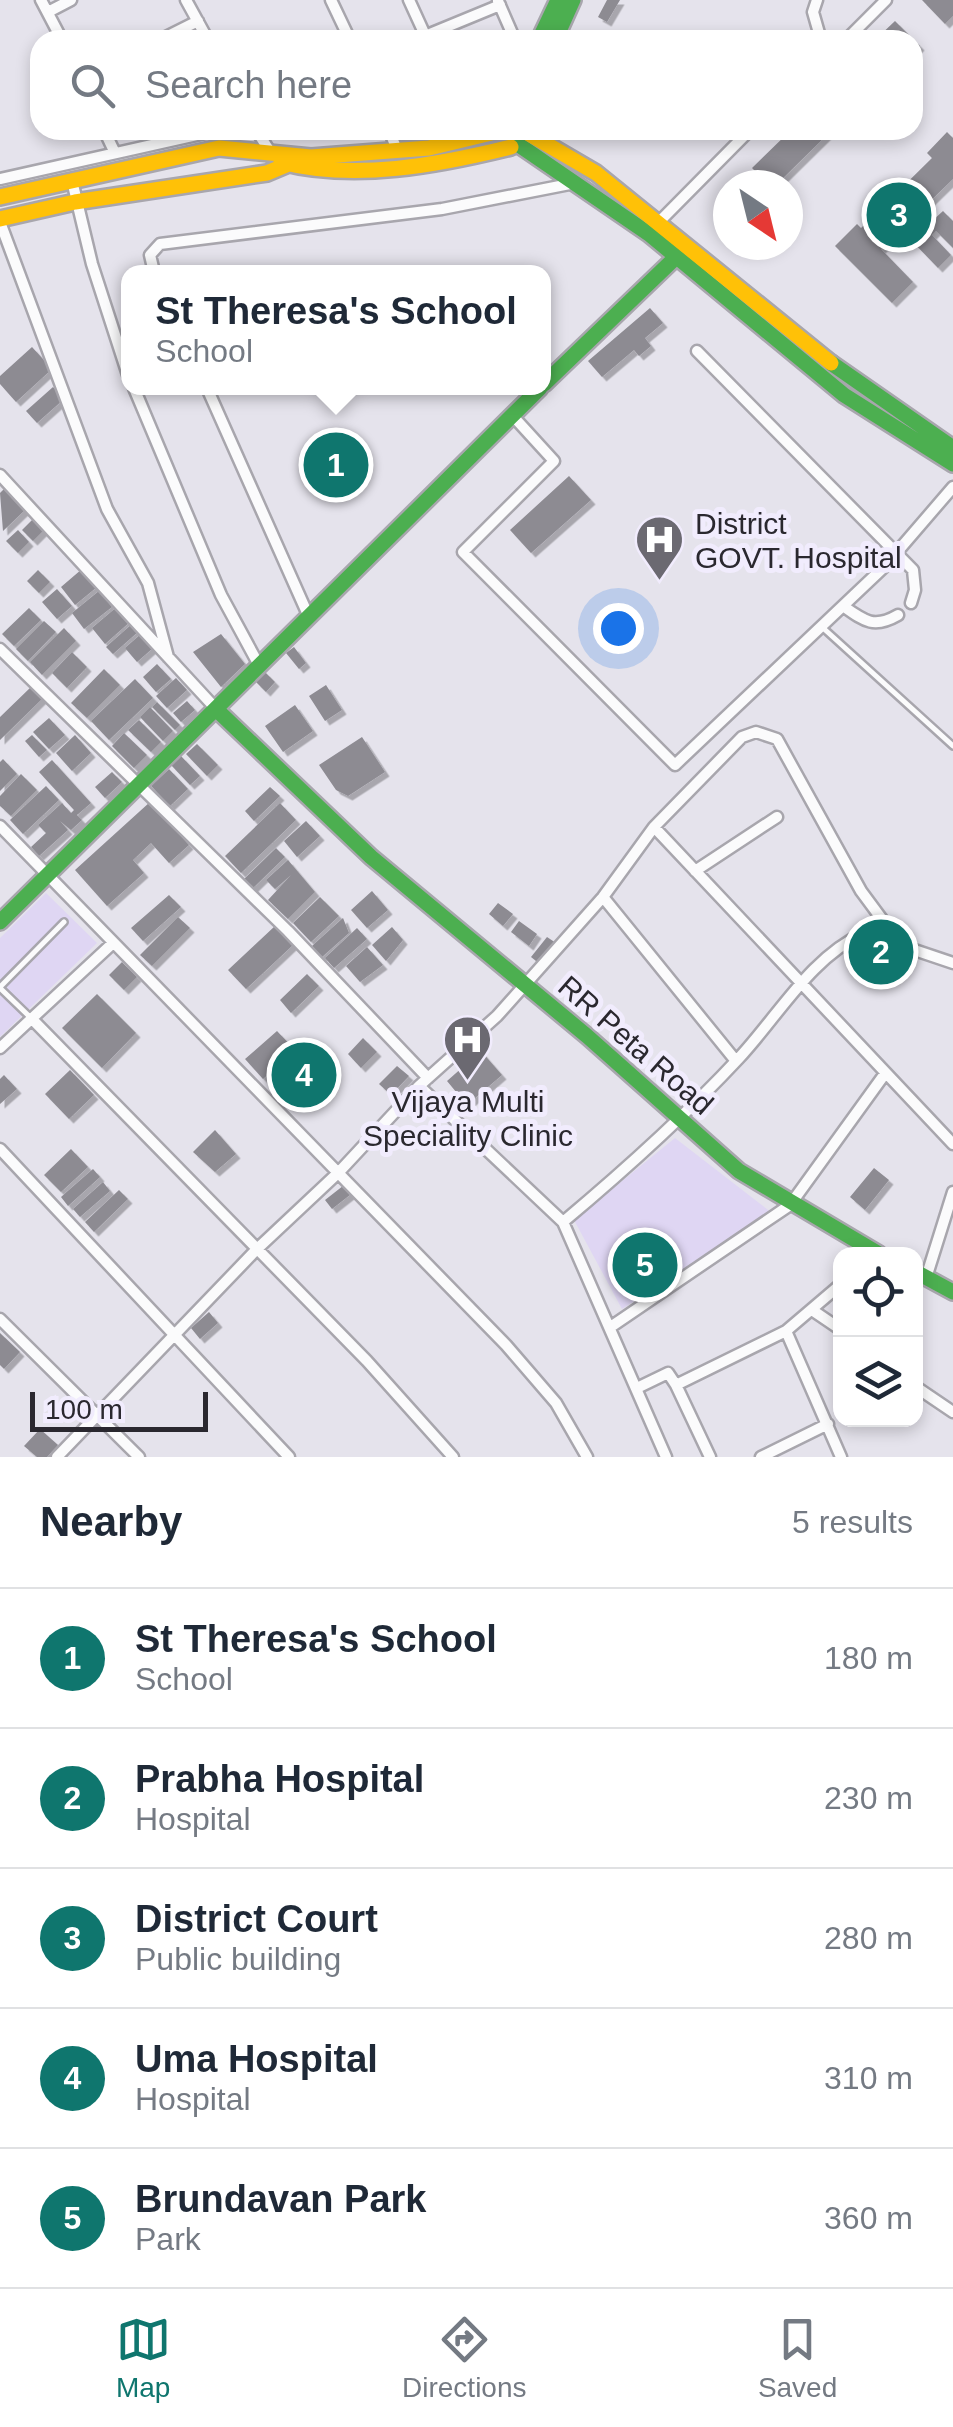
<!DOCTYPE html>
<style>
body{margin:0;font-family:Arial,sans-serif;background:#f6f6f7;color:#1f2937}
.controls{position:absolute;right:30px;bottom:30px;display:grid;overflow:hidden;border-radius:20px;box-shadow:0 5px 15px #0003}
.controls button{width:90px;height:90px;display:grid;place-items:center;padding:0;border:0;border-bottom:2px solid #e0e1e3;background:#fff;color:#1f2937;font:50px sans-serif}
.compass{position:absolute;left:713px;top:170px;width:90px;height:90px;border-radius:50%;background:#fff;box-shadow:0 5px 15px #0003;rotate:145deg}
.scale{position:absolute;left:30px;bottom:25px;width:178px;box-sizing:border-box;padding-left:10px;border:5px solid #2a282f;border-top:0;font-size:28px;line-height:35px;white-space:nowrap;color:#2a282f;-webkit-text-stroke:8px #f1ecfd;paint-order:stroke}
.you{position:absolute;left:618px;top:628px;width:35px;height:35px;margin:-25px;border:8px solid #fff;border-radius:50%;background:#1a73e8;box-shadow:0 0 0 15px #1a73e833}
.badge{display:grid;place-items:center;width:65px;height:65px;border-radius:50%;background:#0f766e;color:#fff;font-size:32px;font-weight:700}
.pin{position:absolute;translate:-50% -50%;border:5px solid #fff;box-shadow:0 2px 10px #0006}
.popup{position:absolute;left:121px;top:265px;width:430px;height:130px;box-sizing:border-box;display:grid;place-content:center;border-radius:20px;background:#fff;filter:drop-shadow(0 2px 8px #0005);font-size:32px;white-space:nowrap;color:#747a83}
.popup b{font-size:38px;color:#1f2937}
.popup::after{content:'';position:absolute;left:50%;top:100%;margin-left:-20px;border:20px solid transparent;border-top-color:#fff}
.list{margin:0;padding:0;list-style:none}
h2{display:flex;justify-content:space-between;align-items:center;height:130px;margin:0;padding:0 40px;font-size:42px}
h2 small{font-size:32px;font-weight:400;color:#747a83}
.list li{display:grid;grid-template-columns:65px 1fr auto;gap:30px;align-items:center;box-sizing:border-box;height:140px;padding:0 40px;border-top:2px solid #e0e1e3}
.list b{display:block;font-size:38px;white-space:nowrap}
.list p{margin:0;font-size:32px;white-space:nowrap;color:#747a83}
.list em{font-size:32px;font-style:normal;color:#747a83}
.icon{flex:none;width:55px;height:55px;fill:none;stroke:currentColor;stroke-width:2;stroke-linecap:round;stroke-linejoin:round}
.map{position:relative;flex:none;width:953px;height:1457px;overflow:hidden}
.search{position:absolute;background:#fff;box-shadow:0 5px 15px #0003;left:30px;right:30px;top:30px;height:110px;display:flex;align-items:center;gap:25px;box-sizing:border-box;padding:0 35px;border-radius:30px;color:#747a83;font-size:38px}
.sheet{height:830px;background:#fff}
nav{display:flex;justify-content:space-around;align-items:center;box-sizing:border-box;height:140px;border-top:2px solid #e0e1e3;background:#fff;font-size:28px;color:#747a83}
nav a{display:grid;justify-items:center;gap:5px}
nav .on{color:#0f766e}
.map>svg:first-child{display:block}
.green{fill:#dfd6f3}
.building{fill:#8d8b92;filter:url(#shadow)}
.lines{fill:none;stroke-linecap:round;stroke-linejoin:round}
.lane-casing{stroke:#a8a6ad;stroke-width:10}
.street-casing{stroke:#a8a6ad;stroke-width:15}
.fast-casing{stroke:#a8a6ad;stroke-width:20}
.slow-casing{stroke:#a8a6ad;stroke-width:20}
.lane{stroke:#fbfbfc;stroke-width:5}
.street{stroke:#fbfbfc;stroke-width:10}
.fast{stroke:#4caf50;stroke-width:15}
.slow{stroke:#ffc107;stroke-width:15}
.labels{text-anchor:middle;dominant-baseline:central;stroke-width:10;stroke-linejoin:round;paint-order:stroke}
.poi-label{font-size:30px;fill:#2a282f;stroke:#f1ecfd;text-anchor:start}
.street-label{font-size:30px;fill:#2a282f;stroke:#f1ecfd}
</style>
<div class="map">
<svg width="953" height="1457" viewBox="0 0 953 1457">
<defs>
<filter id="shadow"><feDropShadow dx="4.5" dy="4.5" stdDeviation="0" flood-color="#0004"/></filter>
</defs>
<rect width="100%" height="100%" fill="#e5e3ec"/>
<path class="green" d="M 46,893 L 97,943 L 0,1037 L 0,938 Z
M 675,1138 L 772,1213 L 622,1309 L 574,1220 Z"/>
<path class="building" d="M 607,0 L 620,0 L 607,22 L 598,17 Z
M 922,0 L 953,0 L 953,16 L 945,24 Z
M 895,21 L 920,46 L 913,53 L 913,40 L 875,40 Z
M 791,130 L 832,130 L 776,185 L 769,185 L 752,168 Z
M 947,132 L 953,138 L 953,179 L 920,211 L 931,222 L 943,211 L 953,221 L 953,248 L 936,231 L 932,235 L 951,255 L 938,268 L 912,241 L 923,230 L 912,219 L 881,249 L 913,282 L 892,303 L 835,246 L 857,224 L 861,228 L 932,158 L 927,153 Z
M 650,308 L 663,323 L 645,338 L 651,346 L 639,356 L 634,350 L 602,377 L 588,361 Z
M 32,347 L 52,369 L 16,402 L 0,384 L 0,376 Z
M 53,387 L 64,399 L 37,423 L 26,411 Z
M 569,476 L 591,500 L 531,553 L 510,530 Z
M 4,489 L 25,510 L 3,531 L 0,493 Z
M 33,519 L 44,530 L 33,541 L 22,530 Z
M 18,530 L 29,542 L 18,553 L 6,541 Z
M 82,569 L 97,587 L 75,605 L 61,587 Z
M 38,570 L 50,582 L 39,593 L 27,581 Z
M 57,589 L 72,606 L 57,619 L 42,602 Z
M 99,591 L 112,607 L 84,629 L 72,613 Z
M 118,606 L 131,621 L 105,644 L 92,628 Z
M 29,608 L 41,620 L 14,646 L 2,634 Z
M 44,621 L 56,632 L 28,661 L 16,649 Z
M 132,624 L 139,631 L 113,654 L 106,647 Z
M 64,628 L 76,641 L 42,675 L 30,662 Z
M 141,634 L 153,648 L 137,662 L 125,648 Z
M 221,634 L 245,664 L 221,687 L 193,652 Z
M 294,647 L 306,663 L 299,669 L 286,653 Z
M 72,652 L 87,667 L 67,688 L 52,673 Z
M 157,664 L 171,679 L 156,692 L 143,677 Z
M 104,669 L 120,685 L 87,718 L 71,703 Z
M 265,672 L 275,682 L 266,692 L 256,682 Z
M 176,678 L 187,690 L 167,708 L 156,696 Z
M 135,679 L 153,698 L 109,740 L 91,721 Z
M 326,685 L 342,710 L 325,721 L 309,696 Z
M 31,687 L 42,699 L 0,740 L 0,717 Z
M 187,701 L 195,710 L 181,722 L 173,713 Z
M 157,702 L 180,725 L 175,730 L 152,707 Z
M 295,705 L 313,731 L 283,752 L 265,726 Z
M 150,707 L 173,731 L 163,741 L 140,717 Z
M 49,718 L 65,735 L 49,749 L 33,732 Z
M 139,720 L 161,742 L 151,752 L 128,730 Z
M 124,733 L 147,755 L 134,768 L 112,746 Z
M 32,735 L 47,750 L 39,757 L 25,741 Z
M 75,735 L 91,753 L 72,771 L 56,753 Z
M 362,737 L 385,772 L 348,796 L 336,790 L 319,765 Z
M 197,744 L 218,765 L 207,776 L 186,754 Z
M 181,756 L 200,776 L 190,785 L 171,765 Z
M 3,759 L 17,774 L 0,791 L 0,762 Z
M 52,760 L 91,803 L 77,815 L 82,820 L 71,830 L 60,821 L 68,830 L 39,856 L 31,847 L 46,833 L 38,825 L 62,803 L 71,813 L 74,810 L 39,772 Z
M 169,769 L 188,789 L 170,806 L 151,786 Z
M 112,772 L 122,782 L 105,798 L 95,787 Z
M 21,774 L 37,790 L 11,816 L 0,806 L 0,796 Z
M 46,786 L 59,800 L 23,834 L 10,820 Z
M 270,787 L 280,796 L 254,821 L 245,811 Z
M 150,802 L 189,845 L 169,863 L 151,843 L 133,860 L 144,873 L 107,906 L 75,870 Z
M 280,803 L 296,820 L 241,873 L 225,856 Z
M 306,821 L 320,836 L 297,857 L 284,841 Z
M 276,848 L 285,857 L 253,888 L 244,879 Z
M 288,860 L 315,892 L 288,919 L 268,900 L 291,875 L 275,889 L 266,880 Z
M 372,891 L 388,910 L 367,928 L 351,910 Z
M 169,895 L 181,907 L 143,941 L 131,928 Z
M 320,897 L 339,916 L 311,942 L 293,923 Z
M 498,903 L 513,914 L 503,926 L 489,914 Z
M 178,917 L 190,928 L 152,966 L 140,955 Z
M 343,918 L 349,933 L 322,957 L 312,946 Z
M 519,921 L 537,934 L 529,946 L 511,932 Z
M 275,926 L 293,945 L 246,989 L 228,970 Z
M 392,927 L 403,940 L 386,961 L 372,945 Z
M 357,928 L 367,939 L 334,968 L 325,958 Z
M 547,937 L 559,945 L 541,965 L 531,957 Z
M 367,947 L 383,965 L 360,982 L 346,966 Z
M 122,962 L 137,977 L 124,990 L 109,975 Z
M 307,974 L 319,986 L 291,1013 L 280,1000 Z
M 97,994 L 136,1033 L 102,1068 L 62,1028 Z
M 277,1031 L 295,1050 L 263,1079 L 245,1059 Z
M 363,1038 L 377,1052 L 361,1068 L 348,1054 Z
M 319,1044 L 336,1065 L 303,1093 L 299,1088 L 295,1092 L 286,1073 Z
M 481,1051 L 502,1075 L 467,1105 L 447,1081 Z
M 397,1066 L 409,1076 L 391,1095 L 379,1084 Z
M 70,1070 L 94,1095 L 69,1119 L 45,1094 Z
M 4,1075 L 17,1089 L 0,1104 L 0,1079 Z
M 215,1130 L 236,1154 L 215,1172 L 193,1152 Z
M 71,1149 L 88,1167 L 61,1192 L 44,1175 Z
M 874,1168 L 889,1180 L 865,1210 L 850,1197 Z
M 93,1169 L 100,1177 L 68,1206 L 61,1197 Z
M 103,1182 L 110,1191 L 80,1217 L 73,1209 Z
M 348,1182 L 355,1191 L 332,1209 L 325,1200 Z
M 119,1190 L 128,1199 L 94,1232 L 85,1222 Z
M 209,1312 L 218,1323 L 200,1339 L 191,1328 Z
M 0,1333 L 20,1352 L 4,1369 L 0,1365 Z
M 40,1429 L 58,1445 L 47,1457 L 37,1457 L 24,1446 Z"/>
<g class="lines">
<defs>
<path id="lane" d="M 822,627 L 953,746
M 0,987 L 64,922
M 0,988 L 30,1017"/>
<path id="street" d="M 41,0 L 62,40
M 186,0 L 208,40
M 331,0 L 350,40
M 409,0 L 425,35
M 817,0 L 813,12 L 821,40
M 498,1 L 515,40
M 48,12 L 71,0
M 160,40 L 198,21
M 415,40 L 500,5
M 846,40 L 886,0
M 104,130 L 115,153
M 256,130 L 271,153
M 389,130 L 397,150
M 0,179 L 219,130
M 74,189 L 92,264 L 128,375
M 0,222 L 107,509 L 148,583 L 168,657
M 659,222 L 750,130
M 154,272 L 150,255 L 160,244 L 442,209 L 575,183
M 697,351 L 913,570 L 915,590 L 911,603
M 134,388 L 221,595 L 260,667
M 207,388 L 309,617
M 512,415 L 554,461 L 463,552 L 675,765 L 885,566 L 953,487
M 0,475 L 218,711
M 843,606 C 864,621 874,629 898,615
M 0,649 L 288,931 L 428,1078
M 0,826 L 506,1345 L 556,1403 L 587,1457
M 654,827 L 953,1144
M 695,871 L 777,817
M 603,897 L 736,1061
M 31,1018 L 367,1361 L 453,1457
M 0,1048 L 113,943
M 419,1086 L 563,1222 L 666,1457
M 0,1149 L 289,1457
M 563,1222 C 625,1170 684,1117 739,1058 C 779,1015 810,958 864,933 L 953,963
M 926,1278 L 953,1192
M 840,1285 L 786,1331 L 841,1457
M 812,1310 L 840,1329
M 0,1319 L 139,1457
M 612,1326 L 790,1205 L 884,1075
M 676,1385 L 710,1457
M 916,1387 L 953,1412
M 637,1388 L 668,1373 L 676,1385 L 786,1331
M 57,1457 L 257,1249 L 339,1172 L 419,1086 L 497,1016 L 603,897 L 654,827 L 742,737 L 756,732 L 777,739 L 861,891 L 901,945
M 761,1457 L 828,1424"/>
<path id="fast" d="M 539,40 L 558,0
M 555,40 L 573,0
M 519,145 L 649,234 L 844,395 L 953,464
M 831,363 L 953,448
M 544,384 L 674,259
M 218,711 L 371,857 L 587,1036 L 739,1171 L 879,1254
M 0,922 L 540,388
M 916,1272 L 953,1292"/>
<path id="slow" d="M 524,131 L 596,173 L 831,363
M 281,162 C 355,181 438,165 511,147
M 0,197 L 219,148 L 311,157 L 429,148 L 504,130
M 0,219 L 75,202 L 267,173 L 286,165"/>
</defs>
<use href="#lane" class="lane-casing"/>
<use href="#street" class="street-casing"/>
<use href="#fast" class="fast-casing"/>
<use href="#slow" class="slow-casing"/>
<use href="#lane" class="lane"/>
<use href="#street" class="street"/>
<use href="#fast" class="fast"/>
<use href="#slow" class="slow"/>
</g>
<defs>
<symbol id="hospital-pin" viewBox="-11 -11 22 30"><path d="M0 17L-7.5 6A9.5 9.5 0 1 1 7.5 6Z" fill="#6b6971" stroke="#f1ecfd"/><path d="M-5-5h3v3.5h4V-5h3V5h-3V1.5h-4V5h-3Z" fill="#fff"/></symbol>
</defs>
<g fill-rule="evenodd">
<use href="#hospital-pin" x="632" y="512" width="55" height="75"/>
<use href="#hospital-pin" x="440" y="1012" width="55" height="75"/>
</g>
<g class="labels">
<g class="poi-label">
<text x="695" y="523">District<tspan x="695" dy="34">GOVT. Hospital</tspan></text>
<text x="468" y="1101" text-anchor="middle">Vijaya Multi<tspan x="468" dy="34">Speciality Clinic</tspan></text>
</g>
<g class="street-label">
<text transform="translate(636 1045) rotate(41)">RR Peta Road</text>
</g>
</g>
</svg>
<div class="controls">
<button><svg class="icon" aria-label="locate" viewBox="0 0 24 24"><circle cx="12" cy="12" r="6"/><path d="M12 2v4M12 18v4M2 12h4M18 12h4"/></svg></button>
<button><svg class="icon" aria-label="layers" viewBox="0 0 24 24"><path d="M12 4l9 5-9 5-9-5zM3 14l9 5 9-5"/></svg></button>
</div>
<svg class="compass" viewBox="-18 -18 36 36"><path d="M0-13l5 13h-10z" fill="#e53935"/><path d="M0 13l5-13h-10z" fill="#747a83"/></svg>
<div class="scale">100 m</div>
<div class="you"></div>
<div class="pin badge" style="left:336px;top:465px">1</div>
<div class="popup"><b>St Theresa's School</b>School</div>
<div class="pin badge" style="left:881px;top:952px">2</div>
<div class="pin badge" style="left:899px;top:215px">3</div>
<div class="pin badge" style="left:304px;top:1075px">4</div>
<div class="pin badge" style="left:645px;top:1265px">5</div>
<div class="search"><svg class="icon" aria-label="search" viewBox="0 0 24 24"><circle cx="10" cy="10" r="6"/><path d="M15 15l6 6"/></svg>Search here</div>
</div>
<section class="sheet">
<h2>Nearby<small>5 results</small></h2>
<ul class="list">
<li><span class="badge">1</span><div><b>St Theresa's School</b><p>School</p></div><em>180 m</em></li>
<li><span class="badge">2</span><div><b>Prabha Hospital</b><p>Hospital</p></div><em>230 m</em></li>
<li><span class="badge">3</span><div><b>District Court</b><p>Public building</p></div><em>280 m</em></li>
<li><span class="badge">4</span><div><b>Uma Hospital</b><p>Hospital</p></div><em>310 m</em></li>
<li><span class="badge">5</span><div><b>Brundavan Park</b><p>Park</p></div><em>360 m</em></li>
</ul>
</section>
<nav>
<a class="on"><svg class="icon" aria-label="map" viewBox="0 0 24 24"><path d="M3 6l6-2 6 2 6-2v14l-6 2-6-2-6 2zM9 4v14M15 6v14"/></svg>Map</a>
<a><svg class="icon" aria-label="directions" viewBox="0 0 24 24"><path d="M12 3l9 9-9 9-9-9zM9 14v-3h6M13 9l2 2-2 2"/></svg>Directions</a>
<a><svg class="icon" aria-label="saved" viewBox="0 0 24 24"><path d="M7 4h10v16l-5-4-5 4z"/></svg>Saved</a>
</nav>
